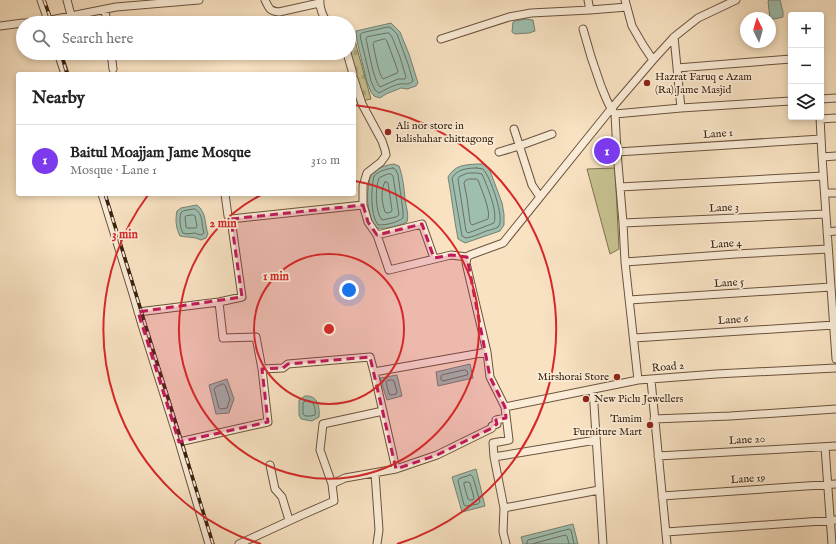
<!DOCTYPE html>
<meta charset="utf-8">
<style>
body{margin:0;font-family:"IM FELL English",serif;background:#f6f6f6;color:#222}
.controls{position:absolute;right:12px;top:12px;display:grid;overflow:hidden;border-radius:4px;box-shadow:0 2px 6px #0003}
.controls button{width:36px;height:36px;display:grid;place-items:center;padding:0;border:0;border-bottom:1px solid #e0e0e0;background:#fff;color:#222;font:20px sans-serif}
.compass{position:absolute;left:740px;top:12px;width:36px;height:36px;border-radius:50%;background:#fff;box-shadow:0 2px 6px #0003;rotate:355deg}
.you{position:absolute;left:349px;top:290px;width:14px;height:14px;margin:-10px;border:3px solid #fff;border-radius:50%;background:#1a73e8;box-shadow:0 0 0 6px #1a73e833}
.badge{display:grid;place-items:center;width:26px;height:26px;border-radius:50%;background:#7c3aed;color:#fff;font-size:13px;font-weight:700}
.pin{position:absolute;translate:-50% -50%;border:2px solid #fff;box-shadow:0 1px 4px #0006}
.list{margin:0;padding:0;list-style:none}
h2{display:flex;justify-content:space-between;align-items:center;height:52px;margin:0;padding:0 16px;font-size:17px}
h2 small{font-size:13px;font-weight:400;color:#767676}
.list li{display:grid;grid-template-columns:26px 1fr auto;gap:12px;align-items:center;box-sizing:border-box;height:72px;padding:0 16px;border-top:1px solid #e0e0e0}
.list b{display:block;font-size:15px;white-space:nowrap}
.list p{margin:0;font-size:13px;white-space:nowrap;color:#767676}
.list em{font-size:13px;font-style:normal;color:#767676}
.icon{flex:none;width:22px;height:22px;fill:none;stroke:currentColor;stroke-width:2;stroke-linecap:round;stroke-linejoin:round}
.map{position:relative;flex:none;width:836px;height:544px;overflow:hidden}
.search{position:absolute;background:#fff;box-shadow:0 2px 6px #0003;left:16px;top:16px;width:340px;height:44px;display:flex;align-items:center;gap:10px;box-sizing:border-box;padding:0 14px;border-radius:22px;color:#767676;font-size:15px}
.panel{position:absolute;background:#fff;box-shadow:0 2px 6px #0003;left:16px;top:72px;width:340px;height:124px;border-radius:4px}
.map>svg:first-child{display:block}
.grass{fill:#c5c08e;stroke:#80714f}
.cemetery{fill:url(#cemetery-stones);stroke:#80714f}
.water{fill:#9ebeaf;stroke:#77806f}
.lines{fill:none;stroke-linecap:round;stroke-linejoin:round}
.shore{stroke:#6d7060;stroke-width:1}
.minor-casing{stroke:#6b523c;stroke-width:9}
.minor{stroke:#faecd7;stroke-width:7}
.rail-casing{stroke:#3c2210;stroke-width:3.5}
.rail{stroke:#faecd7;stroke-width:2;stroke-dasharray:6;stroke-linecap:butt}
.marked{fill:#c2185b;fill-opacity:0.2;stroke:#c2185b;stroke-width:3;stroke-dasharray:8 5;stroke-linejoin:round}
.ring{fill:none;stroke:#d62828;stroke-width:2}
.poi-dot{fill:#8f2418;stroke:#faecd7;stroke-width:1.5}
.labels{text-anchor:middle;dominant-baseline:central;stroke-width:3.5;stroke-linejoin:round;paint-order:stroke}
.poi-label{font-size:11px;fill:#3c2210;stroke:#faecd7;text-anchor:start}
.street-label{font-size:11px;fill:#3c2210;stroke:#faecd7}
.centre{fill:#d62828;stroke:#faecd7;stroke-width:2}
.ring-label{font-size:12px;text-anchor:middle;font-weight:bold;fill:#d62828;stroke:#faecd7;stroke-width:3.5;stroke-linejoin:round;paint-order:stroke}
</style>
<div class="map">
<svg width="836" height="544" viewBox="0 0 836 544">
<defs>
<pattern id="cemetery-stones" width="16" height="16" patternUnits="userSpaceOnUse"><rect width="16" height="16" fill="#c5c08e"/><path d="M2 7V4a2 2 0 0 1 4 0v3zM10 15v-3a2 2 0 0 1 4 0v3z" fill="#aaa579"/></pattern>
</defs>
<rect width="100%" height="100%" fill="#f8e2c2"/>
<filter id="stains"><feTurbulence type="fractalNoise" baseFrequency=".005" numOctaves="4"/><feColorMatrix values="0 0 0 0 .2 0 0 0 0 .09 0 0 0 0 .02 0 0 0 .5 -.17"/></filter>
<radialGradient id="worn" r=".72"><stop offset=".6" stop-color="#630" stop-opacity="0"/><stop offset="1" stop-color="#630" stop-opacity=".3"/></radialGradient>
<path class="grass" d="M 615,168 L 619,249 L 610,254 L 587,169 Z"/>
<path class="cemetery" d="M 355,41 L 371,99 L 362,101 L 349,53 L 349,42 Z"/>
<path class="water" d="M 769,0 L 780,0 L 783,12 L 783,17 L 774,19 L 770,19 L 768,1 Z
M 526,19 L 533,20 L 535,31 L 529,33 L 515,34 L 512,32 L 513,22 L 515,21 Z
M 391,23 L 400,32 L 409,54 L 418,83 L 416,86 L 407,89 L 401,88 L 386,94 L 380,98 L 374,96 L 371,92 L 367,82 L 357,41 L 356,31 Z
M 394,164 L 399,166 C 403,177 404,188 405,199 C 406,207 409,214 407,222 C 396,227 386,229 375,228 C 366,212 366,191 371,173 C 378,168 385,165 394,164 Z
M 477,164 L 485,164 L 489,169 L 492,176 L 502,203 L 504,214 L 504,225 L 500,231 L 465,243 L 458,239 C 454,219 452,198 448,177 C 455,165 464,165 477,164 Z
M 197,205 C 207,213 204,223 208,234 L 206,238 L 201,240 C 192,236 190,238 180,236 C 176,229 175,219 177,211 L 181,208 Z
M 470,364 L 473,378 L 438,386 L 436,372 Z
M 397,375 L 402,396 L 387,400 L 380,378 Z
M 227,379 L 234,399 L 229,413 L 216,414 L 209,385 Z
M 305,396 C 318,395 320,407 319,417 L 312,421 L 301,419 L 299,415 L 299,400 Z
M 476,469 L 485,506 L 462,512 L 452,477 Z
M 573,524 L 578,544 L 523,544 L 521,537 Z"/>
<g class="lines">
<path class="shore" d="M 389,27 L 391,28 L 397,34 L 408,64 L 413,81 C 407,86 406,83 400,84 C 393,85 385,90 379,93 L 375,90 L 371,81 L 361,40 L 360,35 L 362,33 Z
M 387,33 L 389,33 L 392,37 L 400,57 L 406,77 L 405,79 L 398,79 L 380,87 C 373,79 369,51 366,39 L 367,37 Z
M 385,39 L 387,41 L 398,71 L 397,73 L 383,79 C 378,73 375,52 373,44 L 374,42 Z
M 393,168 L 396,170 L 398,175 L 403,211 L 403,218 C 396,223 387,225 378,225 C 370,214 371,189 374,176 C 379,171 386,169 393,168 Z
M 477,168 L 483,169 C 490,176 506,220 498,227 C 495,229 490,230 486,231 C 479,234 473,237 466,238 L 462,236 L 452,178 C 457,169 468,168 477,168 Z
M 468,173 L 477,173 L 482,174 C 487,186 498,211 494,223 L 468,233 L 466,231 L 458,179 L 459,177 Z
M 388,174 L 391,174 L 393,176 L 399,215 L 396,217 L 382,220 C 375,212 375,188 379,178 Z
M 469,179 L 476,179 L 478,180 C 481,189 491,210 488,219 L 472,225 L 471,224 L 470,222 L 467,198 L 464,183 L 465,181 Z
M 385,182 L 387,182 L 388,183 L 392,210 L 391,212 L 387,213 L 385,212 C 382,203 380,190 385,182 Z
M 195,209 C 204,214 201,225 204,233 L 201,235 L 194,233 L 187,234 L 183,233 C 180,228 179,219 181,213 L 183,211 Z
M 193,215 L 195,216 L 197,226 L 196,228 L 187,228 L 186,227 L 185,217 L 186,216 Z
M 465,370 L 467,371 L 468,374 L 467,375 L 443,381 L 441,380 L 441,376 L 442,375 Z
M 392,380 L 394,381 L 397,392 L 396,394 L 391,395 L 389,394 L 386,382 L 387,381 Z
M 223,384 L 225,385 L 230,399 L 227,408 L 221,409 L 219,408 L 214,389 L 216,387 Z
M 307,400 C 314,400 316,409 315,415 L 311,416 L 305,416 L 303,414 L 303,403 Z
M 471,475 L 473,477 L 480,502 L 478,504 L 466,506 L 464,505 L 458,481 L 459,479 Z
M 468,482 L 470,483 L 474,498 L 473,500 L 470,500 L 468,499 L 464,485 L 464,483 Z
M 527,544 L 527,541 L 528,540 L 569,529 L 571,530 L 574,544
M 532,544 L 565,535 L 567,536 L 569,544"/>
<defs>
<path id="minor" d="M 41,0 L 49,23
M 67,0 L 71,15
M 265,0 C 269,8 269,11 279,12 L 319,3
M 320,0 C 319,8 323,16 327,23
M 588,0 L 590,10
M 625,0 L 632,26 L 643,45 L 653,60
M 105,10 L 107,23
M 26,23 L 51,20 L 116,7 L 199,0
M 0,26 L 23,23
M 583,29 C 588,48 594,67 601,86 C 605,95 608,106 615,114 L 681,108 L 791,101
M 674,37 L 681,108
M 441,39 L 509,17 L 531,13 L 590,10 L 627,7
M 58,53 L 65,74
M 111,53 L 113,69
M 347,53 L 353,74
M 677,68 L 791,59
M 354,79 L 362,104 L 382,141 L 385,150 L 386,155 L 381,162 L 367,173 L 363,186 L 363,205 L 368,222 L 377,235 L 389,270 L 451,255 L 467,257
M 821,99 L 836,98
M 615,114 L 617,152 L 623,223 L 625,262 L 638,380
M 820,117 L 822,157 L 836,359
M 820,119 L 836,118
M 514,129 L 532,185 L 540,197
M 499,152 L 519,146 L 552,134
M 617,152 L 821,139
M 822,157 L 836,156
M 620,187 L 823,176
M 825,193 L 836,193
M 102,194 L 133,294 L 142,325 L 179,442 L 209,544
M 225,194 L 228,216 L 231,219
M 623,223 L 826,214
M 827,232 L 836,231
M 377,235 L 422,224 L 434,258
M 625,262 L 736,254 L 828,249
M 629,300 L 831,287
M 219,302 L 223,338 L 256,337 L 262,369 L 283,368 L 288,364 L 370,357 L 374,372
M 138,312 L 219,302 L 242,297 L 231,219 L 363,205
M 634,338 L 834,325
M 651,380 L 667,544
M 593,389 L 603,544
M 505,407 L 638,380 L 716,374 L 836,368
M 654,419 L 730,416 L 836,409
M 179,442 L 268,422 L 262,369
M 825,447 L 832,544
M 658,456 L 836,446
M 494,457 L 596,440
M 270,465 L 275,489 L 282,497 L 289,520
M 396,469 L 437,455 L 492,428 L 492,426 L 497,424 L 496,420 L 506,418
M 375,473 L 379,530 L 377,544
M 332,484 L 320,450 L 323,424 L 383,411
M 662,496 L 836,484
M 504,508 L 599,490
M 666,532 L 836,520
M 239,544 L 302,515 L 334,501 L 332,484 L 345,478 L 396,469 L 374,372 L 487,352
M 506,544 L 503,532 L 504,508 L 494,457 L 493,443 L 509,440 L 505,407 L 490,377 L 487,352 L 466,263 L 467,257 L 470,255 L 503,243 L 611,109 L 653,60 L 674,37 L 698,18 L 736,0"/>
</defs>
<use href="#minor" class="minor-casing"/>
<use href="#minor" class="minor"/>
<defs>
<path id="rail" d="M 44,0 L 52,23
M 61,53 L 67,74
M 105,194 L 213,544"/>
</defs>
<use href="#rail" class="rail-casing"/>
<use href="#rail" class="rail"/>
</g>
<path class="marked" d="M 363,205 L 368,222 L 377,235 L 422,224 L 434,258 L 451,255 L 467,257 L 490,377 L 505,407 L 506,418 L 496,420 L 497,424 L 492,428 L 437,455 L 396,469 L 370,357 L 288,364 L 283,368 L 262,369 L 268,422 L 179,442 L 138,312 L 242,297 L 231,219 Z"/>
<g class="ring">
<circle cx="329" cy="329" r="75"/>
<path d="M355 181A150 150 0 1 1 263 194"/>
<path d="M261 544A225 225 0 0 1 148 195M354 105A225 225 0 0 1 397 544"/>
</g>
<g class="poi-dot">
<circle cx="647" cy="83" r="4"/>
<circle cx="388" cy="132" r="4"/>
<circle cx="617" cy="377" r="4"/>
<circle cx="586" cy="399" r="4"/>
<circle cx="650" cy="425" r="4"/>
</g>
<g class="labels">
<g class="poi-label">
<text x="655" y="77">Hazrat Faruq e Azam<tspan x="655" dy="13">(Ra) Jame Masjid</tspan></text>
<text x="396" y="126">Ali nor store in<tspan x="396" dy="13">halishahar chittagong</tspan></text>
<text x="609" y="377" text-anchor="end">Mirshorai Store</text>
<text x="594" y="399">New Piclu Jewellers</text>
<text x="642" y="419" text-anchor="end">Tamim<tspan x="642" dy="13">Furniture Mart</tspan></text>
</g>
<g class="street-label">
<text transform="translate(718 134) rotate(-4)">Lane 1</text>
<text transform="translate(724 208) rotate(-3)">Lane 3</text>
<text transform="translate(726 244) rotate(-4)">Lane 4</text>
<text transform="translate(729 283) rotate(-4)">Lane 5</text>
<text transform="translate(733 320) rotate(-4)">Lane 6</text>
<text transform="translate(668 367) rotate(-5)">Road 2</text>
<text transform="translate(747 440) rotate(-3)">Lane 20</text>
<text transform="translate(748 479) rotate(-4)">Lane 19</text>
</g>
</g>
<circle cx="329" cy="329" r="6" class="centre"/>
<g class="ring-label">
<text x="223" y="227">2 min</text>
<text x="125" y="238">3 min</text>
<text x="276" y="280">1 min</text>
</g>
<rect width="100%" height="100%" filter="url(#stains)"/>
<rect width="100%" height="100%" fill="url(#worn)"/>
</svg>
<div class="controls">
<button>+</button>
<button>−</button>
<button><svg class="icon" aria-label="layers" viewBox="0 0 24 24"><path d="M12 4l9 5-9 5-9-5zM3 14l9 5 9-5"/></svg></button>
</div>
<svg class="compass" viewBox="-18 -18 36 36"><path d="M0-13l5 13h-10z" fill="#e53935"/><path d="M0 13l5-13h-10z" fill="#767676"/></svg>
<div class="you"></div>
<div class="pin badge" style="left:607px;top:151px">1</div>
<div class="search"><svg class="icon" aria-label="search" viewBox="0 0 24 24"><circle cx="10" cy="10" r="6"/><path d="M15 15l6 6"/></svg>Search here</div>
<section class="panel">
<h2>Nearby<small></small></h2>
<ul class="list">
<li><span class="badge">1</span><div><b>Baitul Moajjam Jame Mosque</b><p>Mosque · Lane 1</p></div><em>310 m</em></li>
</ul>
</section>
</div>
